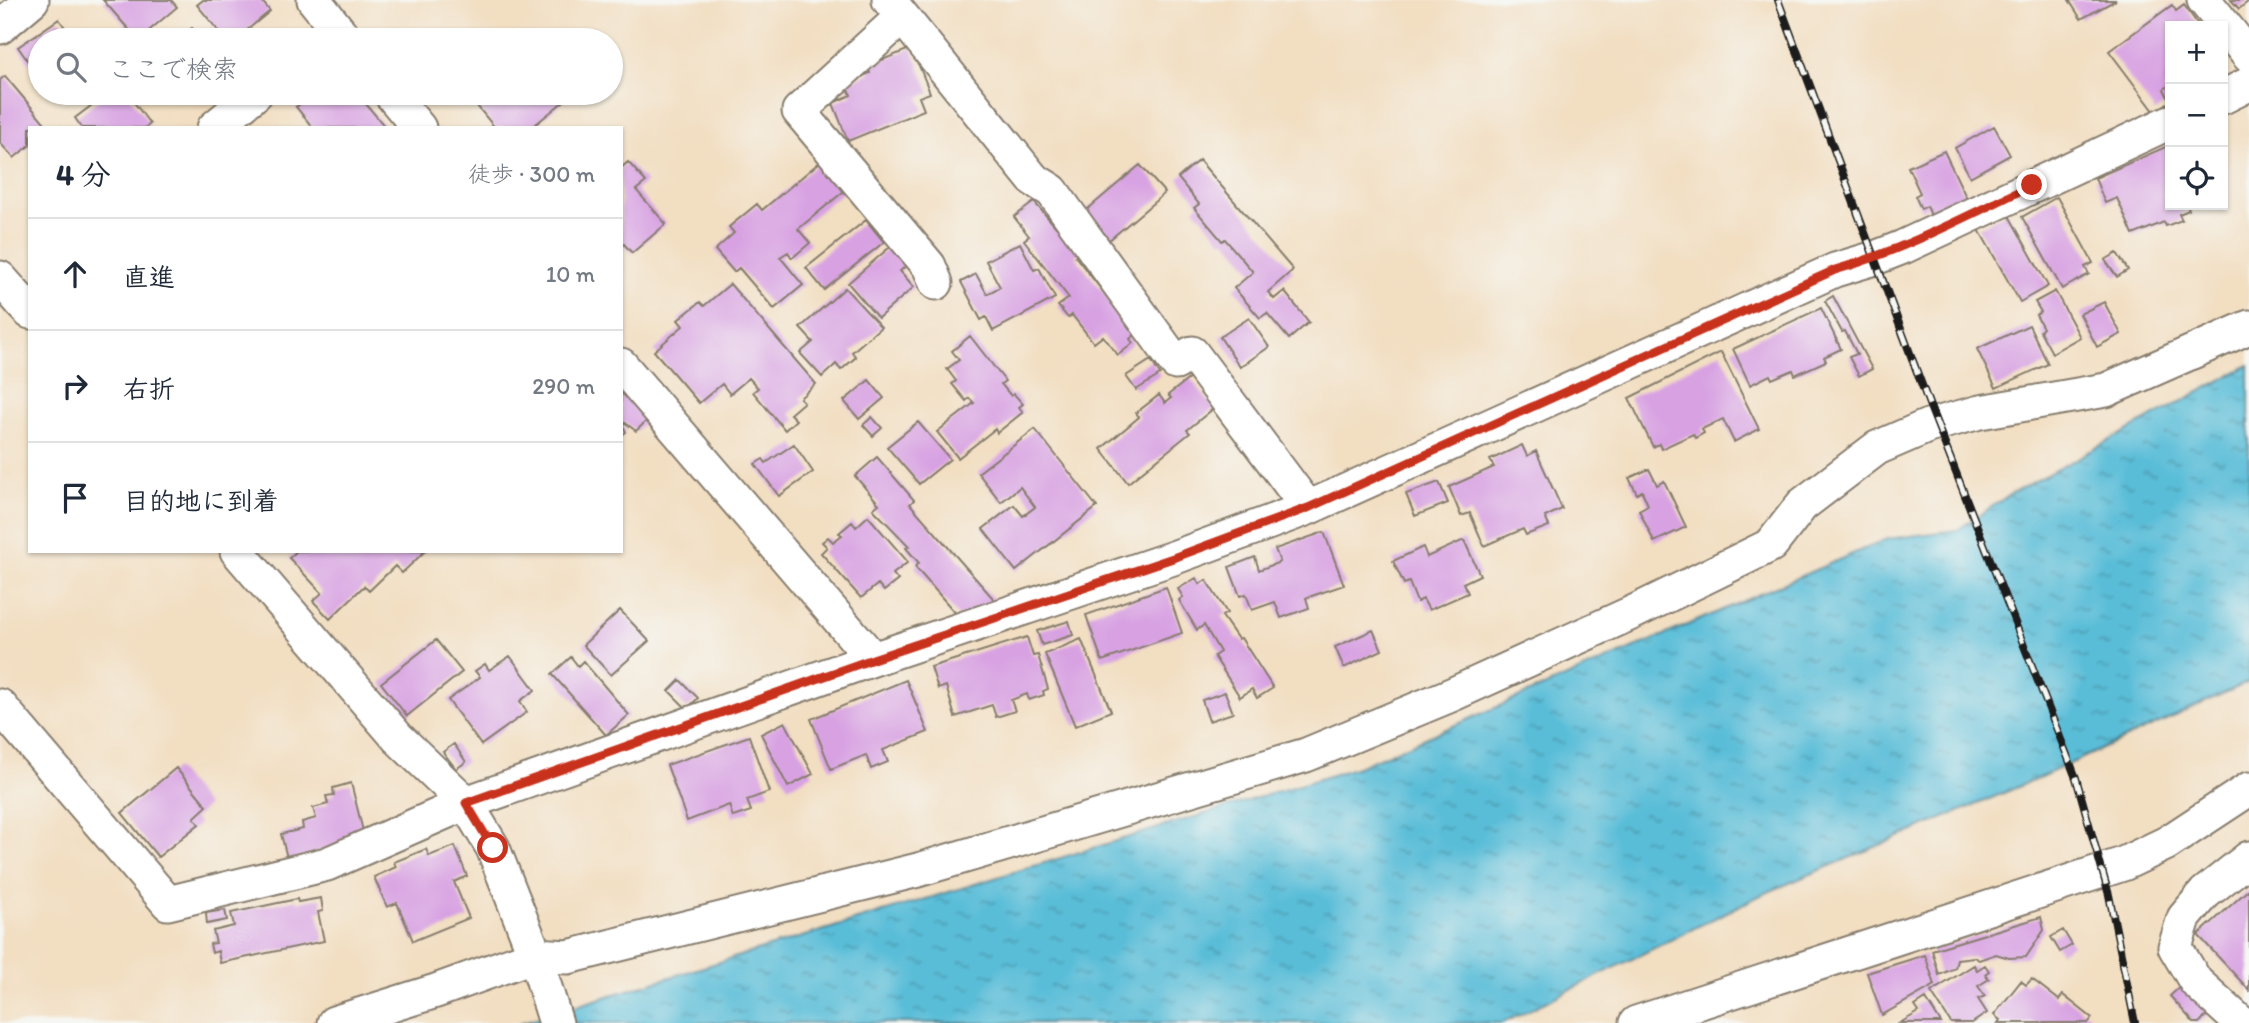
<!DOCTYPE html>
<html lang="ja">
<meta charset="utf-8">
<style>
body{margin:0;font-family:Itim,"Klee One",sans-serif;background:#f2f2f3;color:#1f2937}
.controls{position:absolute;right:21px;top:21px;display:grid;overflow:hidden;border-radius:0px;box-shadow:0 2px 5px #0004}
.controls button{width:63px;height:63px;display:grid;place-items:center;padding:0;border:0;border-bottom:2px solid #e0e1e3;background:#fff;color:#1f2937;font:35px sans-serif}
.stop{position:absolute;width:21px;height:21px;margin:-16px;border:5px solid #c8321e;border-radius:50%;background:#fff}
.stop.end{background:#c8321e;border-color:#fff;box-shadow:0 2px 7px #0008}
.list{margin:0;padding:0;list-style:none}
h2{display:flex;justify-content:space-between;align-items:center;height:91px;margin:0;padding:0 28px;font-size:30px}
h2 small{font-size:23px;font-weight:400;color:#747a83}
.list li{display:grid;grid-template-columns:46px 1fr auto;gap:21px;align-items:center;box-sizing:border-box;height:112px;padding:0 28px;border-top:2px solid #e0e1e3}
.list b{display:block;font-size:26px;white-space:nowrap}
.list em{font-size:23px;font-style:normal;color:#747a83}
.icon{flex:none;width:38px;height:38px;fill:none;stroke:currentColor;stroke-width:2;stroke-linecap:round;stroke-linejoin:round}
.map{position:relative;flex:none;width:2249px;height:1023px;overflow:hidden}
.search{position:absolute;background:#fff;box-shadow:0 2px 5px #0004;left:28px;top:28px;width:595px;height:77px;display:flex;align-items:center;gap:18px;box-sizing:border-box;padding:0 24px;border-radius:38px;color:#747a83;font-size:26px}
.panel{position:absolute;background:#fff;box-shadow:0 2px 5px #0004;left:28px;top:126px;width:595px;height:427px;border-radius:0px}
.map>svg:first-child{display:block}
.water{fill:url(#water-ripples);stroke:#3b6c7a;stroke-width:2}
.building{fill:#d8a2e2}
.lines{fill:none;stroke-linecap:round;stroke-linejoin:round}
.minor-casing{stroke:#877d6e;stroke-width:37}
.minor{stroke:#fff;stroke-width:33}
.rail-casing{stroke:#1c1c1c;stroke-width:8}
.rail{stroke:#f6f6f2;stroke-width:5;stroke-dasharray:16;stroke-linecap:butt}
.route{stroke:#c8321e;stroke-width:9}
</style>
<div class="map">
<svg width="2249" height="1023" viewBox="0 0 2249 1023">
<defs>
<pattern id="water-ripples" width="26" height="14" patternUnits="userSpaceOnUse" patternTransform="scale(1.75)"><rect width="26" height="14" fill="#5abdd8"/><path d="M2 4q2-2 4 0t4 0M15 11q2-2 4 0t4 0" fill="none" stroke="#4a99ae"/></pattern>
</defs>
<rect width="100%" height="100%" fill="#f6f6f2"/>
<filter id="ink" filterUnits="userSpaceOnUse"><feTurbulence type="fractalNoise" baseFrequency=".0143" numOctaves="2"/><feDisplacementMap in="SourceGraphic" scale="14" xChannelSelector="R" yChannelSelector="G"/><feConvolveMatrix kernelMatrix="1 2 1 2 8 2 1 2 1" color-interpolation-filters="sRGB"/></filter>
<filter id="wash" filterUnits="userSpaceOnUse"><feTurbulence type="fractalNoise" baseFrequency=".00686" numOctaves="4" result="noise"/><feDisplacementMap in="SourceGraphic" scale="28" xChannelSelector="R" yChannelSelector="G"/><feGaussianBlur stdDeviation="1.57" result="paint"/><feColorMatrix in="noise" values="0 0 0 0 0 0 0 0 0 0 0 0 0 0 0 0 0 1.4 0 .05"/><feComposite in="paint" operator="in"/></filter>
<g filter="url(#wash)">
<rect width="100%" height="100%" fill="#f2dec1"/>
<path class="water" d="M 2249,365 L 2249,682 L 2032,781 L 1761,895 L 1503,1023 L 520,1023 L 1358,767 L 1887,539 L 1957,530 L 2009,495 Z"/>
<g id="blocks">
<path class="building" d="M 103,0 L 171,0 L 177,7 L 138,40 Z
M 203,0 L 261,0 L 270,11 L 235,40 L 226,40 L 197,5 Z
M 2069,0 L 2116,0 L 2081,19 Z
M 2231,0 L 2249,0 L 2249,1 L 2239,9 Z
M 2172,5 L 2176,11 L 2184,5 L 2199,26 L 2170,26 L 2170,85 L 2164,89 L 2170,101 L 2155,112 L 2109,51 Z
M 59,19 L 74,40 L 40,40 L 40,78 L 18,47 Z
M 192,28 L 202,40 L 177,40 Z
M 912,48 L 930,93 L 919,97 L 924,110 L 848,141 L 833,103 L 851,95 L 846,83 L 870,73 L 867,66 Z
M 5,76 L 49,128 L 30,128 L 30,145 L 14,158 L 0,143 L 0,80 Z
M 108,93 L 127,93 L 150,124 L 145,128 L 82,128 L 75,118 Z
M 314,93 L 357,93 L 386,128 L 313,128 L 296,107 Z
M 494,93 L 565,93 L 569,97 L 531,128 L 495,128 L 477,106 Z
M 1994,126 L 2010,155 L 1970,177 L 1955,148 Z
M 2170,145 L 2170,205 L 2187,205 L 2189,210 L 2179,214 L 2182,220 L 2166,226 L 2164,222 L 2133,235 L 2117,198 L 2105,203 L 2095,178 Z
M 1944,151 L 1968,201 L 1932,218 L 1927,206 L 1921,209 L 1915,196 L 1920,193 L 1908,167 Z
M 1199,160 L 1293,270 L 1268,292 L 1274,299 L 1284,291 L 1309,322 L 1289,339 L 1267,313 L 1260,318 L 1234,288 L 1253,272 L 1225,239 L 1222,241 L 1194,208 L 1199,204 L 1178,178 Z
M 628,162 L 646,182 L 636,190 L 666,224 L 632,253 L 624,244 L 621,246 L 621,168 Z
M 820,162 L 844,191 L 798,229 L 810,243 L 792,258 L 788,252 L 780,257 L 803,285 L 774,309 L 739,268 L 734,272 L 715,250 L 734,233 L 729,227 L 757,204 L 762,210 Z
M 1140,165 L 1165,193 L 1108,241 L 1083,213 Z
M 2057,197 L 2093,263 L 2085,267 L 2089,274 L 2062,289 L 2022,217 Z
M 1034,202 L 1079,253 L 1075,256 L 1136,334 L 1130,339 L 1133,343 L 1118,355 L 1103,336 L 1094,343 L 1072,315 L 1068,318 L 1058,306 L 1069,298 L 1024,240 L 1029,236 L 1014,217 Z
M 2007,212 L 2048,286 L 2020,302 L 1978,228 Z
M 866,220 L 884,242 L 824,290 L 806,268 Z
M 1020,243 L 1034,270 L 1039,268 L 1055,298 L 993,331 L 986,317 L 981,320 L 961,282 L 976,274 L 987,294 L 1000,287 L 986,261 Z
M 890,247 L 907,265 L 900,271 L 914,287 L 878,318 L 848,283 Z
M 2117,253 L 2128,270 L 2117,277 L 2105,260 Z
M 730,284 L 816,384 L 800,398 L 804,402 L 790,414 L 796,420 L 785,430 L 753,392 L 758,388 L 749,378 L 730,394 L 722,384 L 699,403 L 654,351 L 683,326 L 678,320 L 700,302 L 704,306 Z
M 845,288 L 881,327 L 852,352 L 856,357 L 841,370 L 836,364 L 822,377 L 800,353 L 813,342 L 800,328 Z
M 2055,291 L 2080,337 L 2052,353 L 2040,331 L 2043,328 L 2036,315 L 2041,312 L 2035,302 Z
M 1833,296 L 1872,369 L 1859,376 L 1849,357 L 1857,354 L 1845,331 L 1842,332 L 1825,301 Z
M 2104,302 L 2121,334 L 2097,347 L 2080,314 Z
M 1821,308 L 1841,349 L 1824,357 L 1826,361 L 1795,375 L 1793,370 L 1772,379 L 1770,375 L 1750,385 L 1733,349 Z
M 1249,318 L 1269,347 L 1240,367 L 1220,337 Z
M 2029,325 L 2048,364 L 1996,388 L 1977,349 Z
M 970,336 L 1005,381 L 1001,384 L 1011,396 L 1014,394 L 1023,404 L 1019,407 L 1023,412 L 997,433 L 995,429 L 958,458 L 937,432 L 974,403 L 969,398 L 966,401 L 952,384 L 956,381 L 947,369 L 959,360 L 952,351 Z
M 1721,352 L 1759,429 L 1734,442 L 1723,419 L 1702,429 L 1704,433 L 1695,438 L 1693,434 L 1661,449 L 1659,444 L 1653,447 L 1629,398 Z
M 1151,360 L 1160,375 L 1136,390 L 1126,376 Z
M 621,371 L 656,412 L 636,431 L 624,422 L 623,426 L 626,432 L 621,436 Z
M 1190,378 L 1214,408 L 1187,430 L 1190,433 L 1128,483 L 1101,449 L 1139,417 L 1136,413 L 1159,395 L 1165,403 L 1171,398 L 1168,395 Z
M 869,380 L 884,398 L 859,419 L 844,401 Z
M 872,417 L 882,428 L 873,436 L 863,425 Z
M 918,422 L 950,459 L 919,484 L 887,447 Z
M 1035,429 L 1097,507 L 1016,571 L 983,529 L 1014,505 L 1023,516 L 1035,507 L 1020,487 L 1001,502 L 978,473 Z
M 794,444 L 813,472 L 779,496 L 755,464 L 763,459 L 766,463 Z
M 1522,445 L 1527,456 L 1536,451 L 1562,509 L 1545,517 L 1549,526 L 1526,535 L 1523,529 L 1484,546 L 1470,513 L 1461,516 L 1449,487 L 1494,467 L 1490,460 Z
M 877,457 L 914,500 L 910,504 L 999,605 L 959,617 L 915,567 L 919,563 L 906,548 L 909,546 L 873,509 L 879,504 L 855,476 Z
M 1649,469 L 1657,485 L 1664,481 L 1686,527 L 1654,542 L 1639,510 L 1648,505 L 1642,491 L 1637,494 L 1629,478 Z
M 1439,482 L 1448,503 L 1415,516 L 1406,494 Z
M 868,516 L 908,562 L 893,574 L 898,580 L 884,591 L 878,584 L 861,598 L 821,553 L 827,547 L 822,542 L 828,537 L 833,542 L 842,535 L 839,533 L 852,522 L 856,527 Z
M 1324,532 L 1344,585 L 1306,598 L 1309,608 L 1281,618 L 1275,602 L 1252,610 L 1246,594 L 1240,596 L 1229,567 L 1255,557 L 1259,570 L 1280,562 L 1275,549 Z
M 1464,540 L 1480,575 L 1463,583 L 1468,593 L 1429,610 L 1423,599 L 1417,602 L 1409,582 L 1404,584 L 1393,561 L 1423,547 L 1427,557 Z
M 297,551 L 425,551 L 402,573 L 395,566 L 369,591 L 364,586 L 330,619 L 313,601 L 322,593 L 289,558 Z
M 1196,578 L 1200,584 L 1206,580 L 1227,613 L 1222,616 L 1238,639 L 1241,638 L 1273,688 L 1257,698 L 1252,689 L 1240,697 L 1214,656 L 1220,652 L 1204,625 L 1197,630 L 1179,600 L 1183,597 L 1178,589 Z
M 1166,587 L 1182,633 L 1102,661 L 1086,615 Z
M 620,610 L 649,641 L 611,675 L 583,645 Z
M 1069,621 L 1073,635 L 1042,645 L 1037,631 Z
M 1373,630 L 1382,650 L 1344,668 L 1335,647 Z
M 1027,637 L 1033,656 L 1038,655 L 1048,689 L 1043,691 L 1044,695 L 1029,700 L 1027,694 L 1011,700 L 1015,711 L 996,717 L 992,705 L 955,717 L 946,686 L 938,689 L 931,667 Z
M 1081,639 L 1111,711 L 1075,726 L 1045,654 Z
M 436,640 L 462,672 L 407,716 L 381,683 Z
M 510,656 L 535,690 L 520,701 L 527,712 L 481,745 L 448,700 L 480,677 L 475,671 L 485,664 L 489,670 Z
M 571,657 L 578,666 L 583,661 L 629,715 L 606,735 L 552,674 Z
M 680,680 L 698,698 L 687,709 L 669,691 Z
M 906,680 L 928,732 L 883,750 L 888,762 L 871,769 L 866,755 L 831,769 L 811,719 Z
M 1225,692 L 1233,713 L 1209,721 L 1202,700 Z
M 785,722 L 813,774 L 788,787 L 761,734 Z
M 749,736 L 769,792 L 747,800 L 751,811 L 733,817 L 729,805 L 687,821 L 667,765 Z
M 454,744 L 466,762 L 456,769 L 443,752 Z
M 176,768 L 207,806 L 194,818 L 199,824 L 158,857 L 122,813 Z
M 351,783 L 364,835 L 288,862 L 281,834 L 303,829 L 302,822 L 316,818 L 313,808 L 328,804 L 326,796 L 334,795 L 333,788 Z
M 455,846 L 467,876 L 454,882 L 469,918 L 413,941 L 397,903 L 387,907 L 374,877 L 396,867 L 394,862 L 426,849 L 429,856 Z
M 2249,889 L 2249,990 L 2198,935 Z
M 321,898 L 323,911 L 318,912 L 324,941 L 220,963 L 218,951 L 212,953 L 210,944 L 216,943 L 213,931 L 234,926 L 231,913 L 297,899 L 298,902 Z
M 225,910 L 227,920 L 207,924 L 206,913 Z
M 2041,917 L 2044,930 L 2026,957 L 2009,958 L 1996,954 L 1979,960 L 1974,957 L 1957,959 L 1955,968 L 1939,975 L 1932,950 Z
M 2063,930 L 2072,945 L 2060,952 L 2051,937 Z
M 1925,955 L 1935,985 L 1882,1015 L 1867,973 Z
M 1974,965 L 1977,970 L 1985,965 L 1989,971 L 1985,974 L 1989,979 L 1978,986 L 1985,996 L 1978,999 L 1987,1013 L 1972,1023 L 1951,1023 L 1931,992 Z
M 2032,979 L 2059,1000 L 2063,995 L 2092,1018 L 2088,1023 L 1998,1023 L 2000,1020 L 1994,1015 L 2021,981 L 2026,985 Z
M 2183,984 L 2210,1013 L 2199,1023 L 2194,1023 L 2170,996 Z
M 1926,999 L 1941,1023 L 1900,1023 L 1919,1012 L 1915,1006 Z"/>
</g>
</g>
<g filter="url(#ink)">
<use href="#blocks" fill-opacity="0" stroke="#877d6e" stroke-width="2"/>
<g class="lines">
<defs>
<path id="minor" d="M 314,0 L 346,40
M 889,0 L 1033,179 L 1052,191 L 1176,363 L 1192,353 L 1308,508
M 2204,0 L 2249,56
M 902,17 L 799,111 L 929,266 L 936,283
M 0,27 L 32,0
M 390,93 L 419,128
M 2223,97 L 2249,84
M 214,128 L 256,93
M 0,278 L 30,312
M 621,365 L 873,659
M 237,551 L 398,738 L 466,803 L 493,848 L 535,955 L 556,1023
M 0,706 L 168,903 L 327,864 L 466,803 L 873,659 L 1173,558 L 1308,508 L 1835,270 L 1875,258 L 1903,247 L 2170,122
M 334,1023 L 436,991 L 535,955 L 568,957 L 918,870 L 1306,755 L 1451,695 L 1636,611 L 1771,545 L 1802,505 L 1877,448 L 1928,426 L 1980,412 L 2106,390 L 2249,327
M 1636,1023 L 2123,864 L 2167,843 L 2249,789
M 2241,1023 L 2196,982 L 2175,947 L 2184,918 L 2205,893 L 2249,858"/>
</defs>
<use href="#minor" class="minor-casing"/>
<use href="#minor" class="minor"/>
<defs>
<path id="rail" d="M 1778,0 L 1929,404 L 2076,778 L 2109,895 L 2135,1023"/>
</defs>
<use href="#rail" class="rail-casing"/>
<use href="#rail" class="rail"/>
</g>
</g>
<g class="lines" filter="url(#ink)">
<path class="route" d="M 493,848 L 466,803 L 873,659 L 1173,558 L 1308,508 L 1835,270 C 1904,250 1967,216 2032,185"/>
</g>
</svg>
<div class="controls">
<button>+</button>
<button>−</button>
<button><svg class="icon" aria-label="locate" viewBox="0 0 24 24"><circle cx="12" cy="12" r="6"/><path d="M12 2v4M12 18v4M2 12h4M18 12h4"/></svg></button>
</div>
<div class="stop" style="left:493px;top:848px"></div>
<div class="stop end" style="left:2032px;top:185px"></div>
<div class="search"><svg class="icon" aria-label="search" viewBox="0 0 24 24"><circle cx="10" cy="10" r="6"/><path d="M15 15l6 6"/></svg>ここで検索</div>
<section class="panel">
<h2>4 分<small>徒歩 · 300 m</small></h2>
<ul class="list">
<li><svg class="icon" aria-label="ahead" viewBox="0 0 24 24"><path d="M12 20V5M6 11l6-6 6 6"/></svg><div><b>直進</b></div><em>10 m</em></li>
<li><svg class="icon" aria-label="right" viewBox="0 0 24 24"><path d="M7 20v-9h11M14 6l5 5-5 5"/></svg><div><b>右折</b></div><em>290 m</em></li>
<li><svg class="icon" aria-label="arrive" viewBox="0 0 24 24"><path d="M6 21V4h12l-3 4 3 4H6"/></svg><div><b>目的地に到着</b></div></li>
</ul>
</section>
</div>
